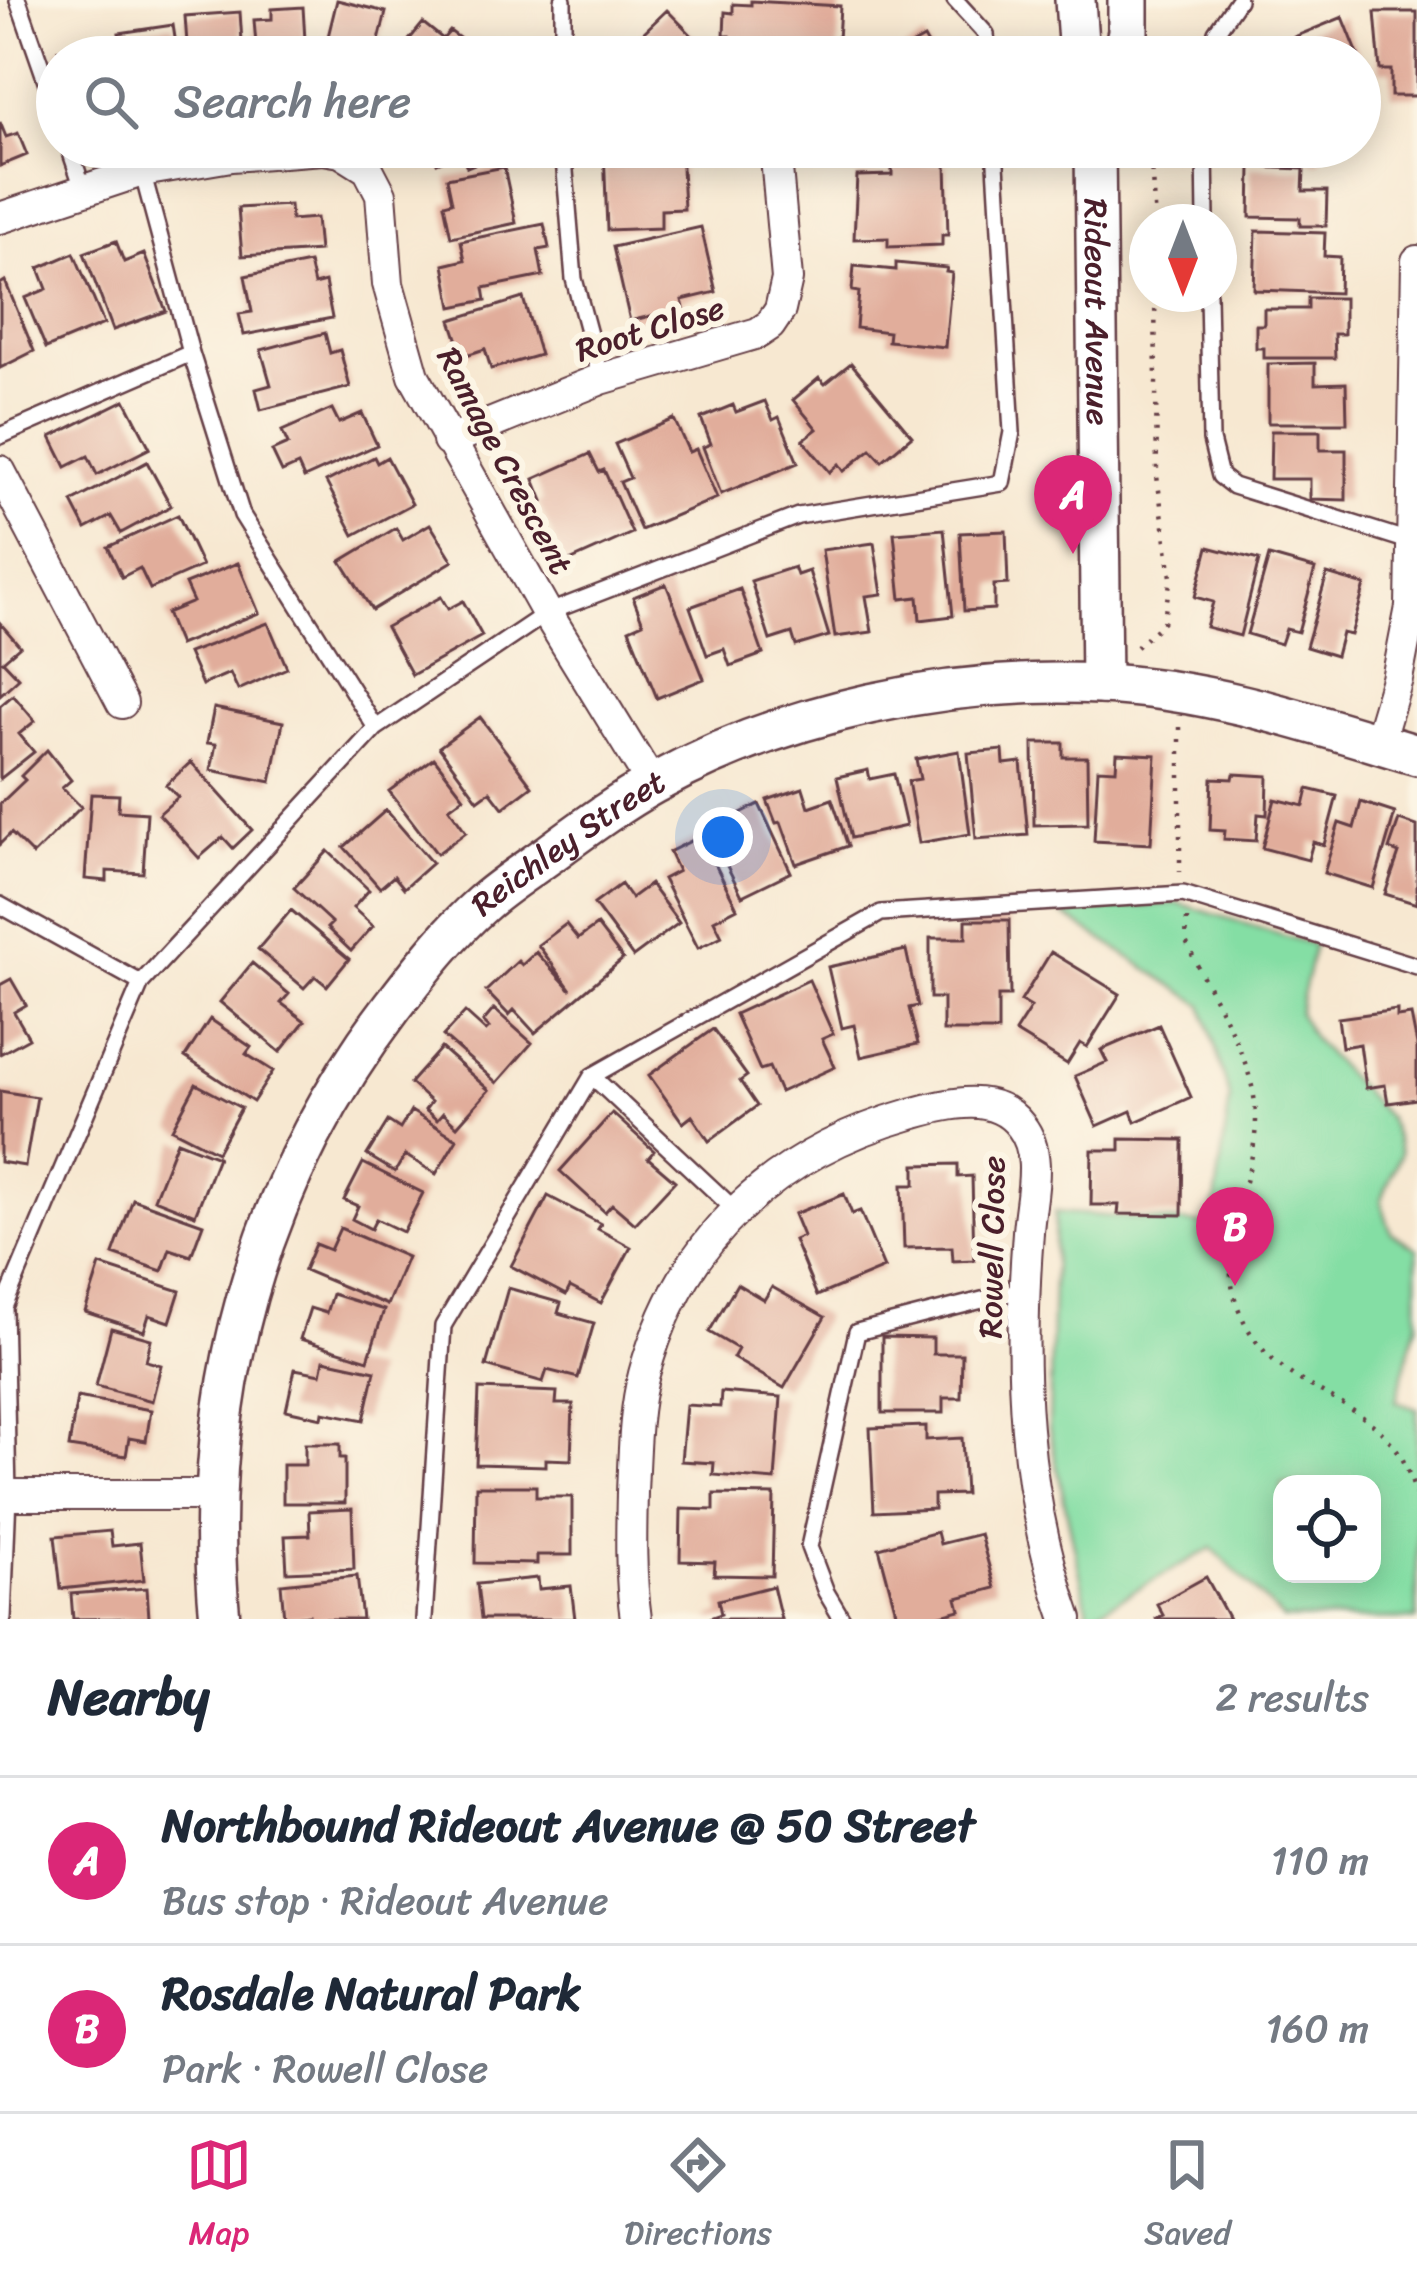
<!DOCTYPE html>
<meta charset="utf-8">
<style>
body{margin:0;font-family:Sriracha,sans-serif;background:#f6f6f7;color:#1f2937}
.controls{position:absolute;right:36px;bottom:36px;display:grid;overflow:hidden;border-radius:24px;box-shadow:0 6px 30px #0003}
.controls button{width:108px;height:108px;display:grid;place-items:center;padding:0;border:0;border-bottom:3px solid #e0e1e3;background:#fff;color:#1f2937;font:60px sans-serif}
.compass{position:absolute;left:1129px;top:204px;width:108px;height:108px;border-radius:50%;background:#fff;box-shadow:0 6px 30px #0003;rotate:180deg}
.you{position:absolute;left:723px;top:837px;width:42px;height:42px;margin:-30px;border:9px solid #fff;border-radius:50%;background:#1a73e8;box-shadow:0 0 0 18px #1a73e833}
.badge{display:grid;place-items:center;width:78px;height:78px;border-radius:50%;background:#db2777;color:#fff;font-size:39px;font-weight:700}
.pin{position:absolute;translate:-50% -99px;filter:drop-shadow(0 3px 6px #0008)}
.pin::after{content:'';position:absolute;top:63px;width:42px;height:36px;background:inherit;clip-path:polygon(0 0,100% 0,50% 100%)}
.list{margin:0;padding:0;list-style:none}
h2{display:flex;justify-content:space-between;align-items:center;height:156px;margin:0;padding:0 48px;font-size:51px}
h2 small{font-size:39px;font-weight:400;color:#747a83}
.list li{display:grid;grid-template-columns:78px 1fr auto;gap:36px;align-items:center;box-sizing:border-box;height:168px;padding:0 48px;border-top:3px solid #e0e1e3}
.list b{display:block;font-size:45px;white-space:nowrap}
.list p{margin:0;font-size:39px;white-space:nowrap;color:#747a83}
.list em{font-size:39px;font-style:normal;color:#747a83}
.icon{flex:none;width:66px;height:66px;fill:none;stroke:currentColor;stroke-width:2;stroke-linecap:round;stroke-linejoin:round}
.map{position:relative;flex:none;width:1417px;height:1619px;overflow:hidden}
.search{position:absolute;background:#fff;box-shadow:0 6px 30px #0003;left:36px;right:36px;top:36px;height:132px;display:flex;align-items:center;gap:30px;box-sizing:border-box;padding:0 42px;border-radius:66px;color:#747a83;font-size:45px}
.sheet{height:492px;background:#fff}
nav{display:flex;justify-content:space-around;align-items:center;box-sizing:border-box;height:168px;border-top:3px solid #e0e1e3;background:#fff;font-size:33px;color:#747a83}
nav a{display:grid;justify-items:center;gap:6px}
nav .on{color:#db2777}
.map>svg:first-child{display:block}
.green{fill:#84dea4;stroke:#677e68;stroke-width:3;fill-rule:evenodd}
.building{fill:#e1ad9b}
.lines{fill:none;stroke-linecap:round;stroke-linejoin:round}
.service-casing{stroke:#643d44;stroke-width:20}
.minor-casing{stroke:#643d44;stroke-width:34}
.tertiary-casing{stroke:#643d44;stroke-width:44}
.path{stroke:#643d44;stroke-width:4.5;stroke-dasharray:3 9;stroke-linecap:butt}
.service{stroke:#fff;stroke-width:15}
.minor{stroke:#fff;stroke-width:30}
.tertiary{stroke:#fff;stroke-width:39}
.labels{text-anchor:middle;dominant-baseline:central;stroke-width:12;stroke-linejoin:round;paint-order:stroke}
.street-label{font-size:33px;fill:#4a1f2b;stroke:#fcf5e5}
</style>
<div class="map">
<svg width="1417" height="1619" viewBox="0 0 1417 1619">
<rect width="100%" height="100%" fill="#fcf5e5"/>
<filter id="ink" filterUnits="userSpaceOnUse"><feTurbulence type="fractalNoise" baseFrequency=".00833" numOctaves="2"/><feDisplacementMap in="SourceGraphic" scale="24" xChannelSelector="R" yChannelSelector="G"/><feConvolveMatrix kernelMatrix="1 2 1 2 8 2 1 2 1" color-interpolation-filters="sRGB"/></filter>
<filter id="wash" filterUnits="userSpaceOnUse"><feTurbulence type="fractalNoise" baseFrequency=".004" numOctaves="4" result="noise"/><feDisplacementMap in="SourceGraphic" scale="48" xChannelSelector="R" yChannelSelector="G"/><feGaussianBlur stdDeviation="2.7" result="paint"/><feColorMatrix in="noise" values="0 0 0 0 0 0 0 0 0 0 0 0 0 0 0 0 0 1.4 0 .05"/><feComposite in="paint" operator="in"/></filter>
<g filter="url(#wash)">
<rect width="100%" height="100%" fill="#f7e8d1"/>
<path class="green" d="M 1178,903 L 1314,945 L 1298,1013 L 1314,1040 L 1388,1118 L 1401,1153 L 1381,1201 L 1391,1232 L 1417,1249 L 1417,1323 L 1396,1401 L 1417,1408 L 1417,1619 L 1283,1619 L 1212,1548 L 1089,1616 L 1049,1429 L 1055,1212 L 1212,1225 L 1230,1098 L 1203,1005 L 1061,913 ZM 1282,1484 L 1372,1484 L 1372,1574 L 1282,1574 Z"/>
<g id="blocks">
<path class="building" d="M 337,0 L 386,12 L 375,57 L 323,57 Z
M 751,1 L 840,6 L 837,57 L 729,57 L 730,36 L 724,36 L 725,12 L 733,13 L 733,4 L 751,5 Z
M 303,7 L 306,57 L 257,57 L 254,20 L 272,19 L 272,9 Z
M 667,10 L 713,57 L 618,57 Z
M 240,12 L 243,57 L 188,57 L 185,16 Z
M 1375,12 L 1417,12 L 1417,96 L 1391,96 L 1391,70 L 1380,70 Z
M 1343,17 L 1359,57 L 1302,57 L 1294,37 Z
M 423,23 L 443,39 L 450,31 L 475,50 L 469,57 L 395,57 Z
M 173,25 L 178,57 L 123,57 L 119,33 Z
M 924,38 L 935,57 L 890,57 Z
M 110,39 L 114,57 L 60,57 L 58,50 Z
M 0,122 L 6,137 L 18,133 L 27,155 L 0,166 Z
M 431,147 L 515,147 L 467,167 L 461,153 L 437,163 Z
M 604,147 L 681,147 L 684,209 L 661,210 L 661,228 L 607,230 Z
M 1284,147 L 1326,147 L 1318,163 Z
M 946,164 L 948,235 L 942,235 L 942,245 L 888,247 L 888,238 L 854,239 L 857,176 L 892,175 L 892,165 Z
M 504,167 L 516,223 L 451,237 L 444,204 L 452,202 L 447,178 Z
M 1251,167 L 1304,169 L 1303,191 L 1327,191 L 1326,226 L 1300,226 L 1300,218 L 1250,217 Z
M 290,205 L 291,220 L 316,218 L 319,251 L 242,256 L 238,208 Z
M 544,224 L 549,248 L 538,250 L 543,276 L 484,288 L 486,300 L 452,307 L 444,265 L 465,260 L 461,241 Z
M 701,227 L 716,292 L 682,300 L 684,308 L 630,321 L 613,247 Z
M 1256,231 L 1325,233 L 1324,256 L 1340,257 L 1339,293 L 1254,290 Z
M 116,241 L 124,262 L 144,254 L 166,311 L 113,330 L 84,253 Z
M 74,253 L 104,324 L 46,348 L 25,298 L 47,289 L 39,268 Z
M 309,263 L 314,285 L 325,282 L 332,318 L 244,335 L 239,314 L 252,312 L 245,276 Z
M 896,263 L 947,268 L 946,272 L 952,273 L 945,347 L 888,341 L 889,332 L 856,328 L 859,292 L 852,291 L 854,266 L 896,270 Z
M 5,281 L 34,351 L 0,368 L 0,284 Z
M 523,298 L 540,355 L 491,369 L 485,349 L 463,356 L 451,320 Z
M 1308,298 L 1344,298 L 1344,334 L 1334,334 L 1335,358 L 1264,358 L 1264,348 L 1256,348 L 1256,325 L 1264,325 L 1264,309 L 1308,309 Z
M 325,333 L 330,353 L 340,350 L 350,387 L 261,410 L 256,389 L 271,385 L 261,350 Z
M 851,363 L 912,436 L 882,461 L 871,449 L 844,471 L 839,464 L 830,472 L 803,440 L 817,429 L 793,400 L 819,378 L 825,384 Z
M 1315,363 L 1315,384 L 1346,383 L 1347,423 L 1268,423 L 1268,364 Z
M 125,400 L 150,448 L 97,475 L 88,456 L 66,467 L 51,437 Z
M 765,401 L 773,420 L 779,417 L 798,463 L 721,494 L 703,447 L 711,444 L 701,418 L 733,405 L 736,412 Z
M 332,409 L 339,423 L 362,413 L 377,445 L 304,478 L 298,465 L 282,472 L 272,451 L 288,444 L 282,431 Z
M 674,419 L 689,452 L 696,449 L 717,498 L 641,530 L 620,482 L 630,478 L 615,444 Z
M 1271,431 L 1320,431 L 1320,450 L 1346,450 L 1346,500 L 1310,499 L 1310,479 L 1270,479 Z
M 590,454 L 599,472 L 604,470 L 632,533 L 565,563 L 538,503 L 543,501 L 534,479 Z
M 374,457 L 377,463 L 387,457 L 412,504 L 354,535 L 326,482 Z
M 147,462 L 171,506 L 121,533 L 111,516 L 86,529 L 72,502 Z
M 178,515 L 202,566 L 150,589 L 140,568 L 122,577 L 108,547 Z
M 430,524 L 453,561 L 372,610 L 341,561 L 396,528 L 403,540 Z
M 944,529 L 953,616 L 920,620 L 918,597 L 901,599 L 894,533 Z
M 1006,531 L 1008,584 L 994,585 L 994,609 L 964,611 L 960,533 Z
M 874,543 L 882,594 L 866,596 L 872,632 L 835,637 L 822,550 Z
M 1208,547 L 1259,560 L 1240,636 L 1206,627 L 1213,602 L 1195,597 Z
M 1269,556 L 1315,569 L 1298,632 L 1286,629 L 1281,644 L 1247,634 Z
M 238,563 L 259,613 L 179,645 L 166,613 L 193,602 L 185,584 Z
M 794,567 L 797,575 L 809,571 L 829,636 L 796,646 L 792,633 L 770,640 L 751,581 Z
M 1327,574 L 1365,585 L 1351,635 L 1342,633 L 1336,656 L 1306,647 Z
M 666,584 L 704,679 L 657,698 L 629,629 L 643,623 L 633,597 Z
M 740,589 L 763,654 L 730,666 L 724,649 L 707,655 L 690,607 Z
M 441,597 L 448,609 L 463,601 L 482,636 L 412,675 L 386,627 Z
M 0,623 L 20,646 L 3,661 L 19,678 L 0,695 Z
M 268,623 L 287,668 L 238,690 L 230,673 L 202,685 L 188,653 Z
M 13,695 L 35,721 L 19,734 L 34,752 L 0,779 L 0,706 Z
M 214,708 L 283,722 L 271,782 L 211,770 L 216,744 L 207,743 Z
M 480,717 L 532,786 L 503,808 L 490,791 L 478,800 L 439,747 Z
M 1033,743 L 1063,743 L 1063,757 L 1087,757 L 1088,824 L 1034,825 Z
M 47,750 L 71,780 L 62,788 L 81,807 L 33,855 L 11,833 L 0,844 L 0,804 L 25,780 L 21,776 Z
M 1003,750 L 1004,764 L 1021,762 L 1028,835 L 976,839 L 968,753 Z
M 959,751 L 970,834 L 919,843 L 908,781 L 920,779 L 916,759 Z
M 1117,753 L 1156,755 L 1151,844 L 1094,841 L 1098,769 L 1116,770 Z
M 434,758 L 464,797 L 449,808 L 466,832 L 437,854 L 389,791 Z
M 191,762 L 252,830 L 233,848 L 223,837 L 199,858 L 159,814 L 178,797 L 166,785 Z
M 868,770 L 870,779 L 894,774 L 906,826 L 851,838 L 837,777 Z
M 1234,774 L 1268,776 L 1267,815 L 1258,814 L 1256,841 L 1224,839 L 1225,831 L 1210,830 L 1212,778 L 1233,779 Z
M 803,788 L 809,807 L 832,799 L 848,846 L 796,864 L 781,822 L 776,823 L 767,800 Z
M 1308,789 L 1337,796 L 1324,845 L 1313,842 L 1308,860 L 1262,848 L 1275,799 L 1304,806 Z
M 91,794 L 119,795 L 118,811 L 147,813 L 143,873 L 107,871 L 107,881 L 85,879 Z
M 1361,802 L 1395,813 L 1373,888 L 1324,873 L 1339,823 L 1354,828 Z
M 759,804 L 791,872 L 742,896 L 717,846 L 734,838 L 725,821 Z
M 386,810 L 432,863 L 404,888 L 394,876 L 380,888 L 344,847 Z
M 1399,820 L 1417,826 L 1417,904 L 1385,894 L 1399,853 L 1389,849 Z
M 701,836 L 737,908 L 714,920 L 722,936 L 698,948 L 663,879 L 678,871 L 669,852 Z
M 328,851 L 369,890 L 353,908 L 373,926 L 351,951 L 327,928 L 332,923 L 294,888 Z
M 621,884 L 631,898 L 650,884 L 679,923 L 633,957 L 594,904 Z
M 291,910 L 349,959 L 327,986 L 315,976 L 304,988 L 258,949 Z
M 966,920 L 1009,920 L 1010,996 L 998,996 L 998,1031 L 943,1031 L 943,998 L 930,998 L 930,938 L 966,938 Z
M 566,924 L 578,939 L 597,925 L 623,959 L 535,1033 L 514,1010 L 509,1015 L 486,991 L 518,961 L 522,965 L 536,952 L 571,990 L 538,945 Z
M 906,950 L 918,1006 L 909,1008 L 918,1044 L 861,1057 L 854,1025 L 842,1028 L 828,967 Z
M 1051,952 L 1120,994 L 1087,1047 L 1080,1043 L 1067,1064 L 1015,1032 L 1031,1007 L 1021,1001 Z
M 252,963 L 289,994 L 281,1003 L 305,1021 L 280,1052 L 220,1002 Z
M 11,979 L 26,1005 L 14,1012 L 29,1038 L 0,1054 L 0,985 Z
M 809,980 L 833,1034 L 822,1039 L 835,1067 L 780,1092 L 769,1067 L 760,1070 L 735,1014 Z
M 494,1009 L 532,1043 L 497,1083 L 443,1036 L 465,1012 L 486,1031 L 489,1028 L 483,1022 Z
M 1397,1010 L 1397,1017 L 1411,1015 L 1417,1045 L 1417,1099 L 1388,1103 L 1385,1085 L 1366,1088 L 1360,1044 L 1342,1047 L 1338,1018 Z
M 210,1019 L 251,1047 L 246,1054 L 273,1071 L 253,1102 L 185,1057 Z
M 1159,1025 L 1191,1097 L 1135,1122 L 1131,1111 L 1097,1126 L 1075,1076 L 1107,1062 L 1101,1050 Z
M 713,1029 L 747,1076 L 740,1081 L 757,1106 L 709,1141 L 692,1116 L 683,1123 L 649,1075 Z
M 441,1048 L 489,1090 L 457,1126 L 443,1113 L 437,1120 L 425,1110 L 431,1102 L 410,1083 Z
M 196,1084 L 241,1108 L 217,1152 L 172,1129 Z
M 0,1091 L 37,1097 L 25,1166 L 0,1162 Z
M 411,1111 L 457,1139 L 436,1174 L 405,1155 L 395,1172 L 367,1155 L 388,1121 L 400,1129 Z
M 612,1113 L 654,1151 L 648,1158 L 675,1181 L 635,1224 L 612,1204 L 605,1212 L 560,1171 Z
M 1120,1139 L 1183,1140 L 1182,1215 L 1118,1214 L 1119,1205 L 1091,1205 L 1092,1150 L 1120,1150 Z
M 177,1141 L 218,1157 L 195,1215 L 154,1199 Z
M 363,1163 L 423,1193 L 403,1232 L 376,1219 L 371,1229 L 352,1219 L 358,1206 L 344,1200 Z
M 958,1164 L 958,1177 L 972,1176 L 974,1260 L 953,1261 L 952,1247 L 904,1248 L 902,1185 L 915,1185 L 915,1165 Z
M 844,1194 L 852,1214 L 860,1211 L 884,1268 L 817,1296 L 794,1240 L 803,1236 L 794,1214 Z
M 548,1196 L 601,1224 L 598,1229 L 631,1247 L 601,1303 L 570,1287 L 566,1295 L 511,1266 Z
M 133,1199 L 203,1224 L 191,1256 L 170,1249 L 162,1271 L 113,1254 Z
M 340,1228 L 407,1257 L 387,1305 L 304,1270 L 315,1244 L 330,1250 Z
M 100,1265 L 180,1291 L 170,1322 L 149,1315 L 144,1331 L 85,1312 Z
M 737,1284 L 764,1300 L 772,1287 L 825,1317 L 784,1388 L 733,1358 L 738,1349 L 709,1332 Z
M 508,1288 L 561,1303 L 558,1313 L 594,1323 L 578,1378 L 547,1370 L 543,1382 L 486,1366 Z
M 332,1294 L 384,1310 L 368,1360 L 300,1339 L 310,1308 L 326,1313 Z
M 111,1328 L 151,1339 L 146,1361 L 161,1365 L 152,1401 L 96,1386 Z
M 882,1337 L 933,1338 L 933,1354 L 962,1354 L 961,1398 L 943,1398 L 943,1413 L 882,1413 Z
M 324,1360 L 375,1371 L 364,1420 L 323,1412 L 322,1418 L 286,1410 L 295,1369 L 321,1374 Z
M 479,1389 L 557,1392 L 556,1404 L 573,1404 L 571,1460 L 546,1459 L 546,1466 L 476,1464 Z
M 721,1392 L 781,1397 L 775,1480 L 713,1475 L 714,1463 L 681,1461 L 686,1405 L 720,1407 Z
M 77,1397 L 151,1410 L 146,1441 L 129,1438 L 126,1456 L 69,1447 Z
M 926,1426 L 926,1440 L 962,1438 L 965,1494 L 934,1495 L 934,1509 L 874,1512 L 870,1428 Z
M 305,1444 L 340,1444 L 340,1458 L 345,1458 L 345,1503 L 283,1503 L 283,1465 L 305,1465 Z
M 476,1486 L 536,1486 L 536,1497 L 572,1497 L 572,1555 L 537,1555 L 537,1564 L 475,1563 Z
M 714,1494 L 774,1495 L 772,1576 L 714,1575 L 715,1562 L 680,1561 L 681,1509 L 714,1510 Z
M 352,1509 L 354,1569 L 287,1572 L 285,1536 L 310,1535 L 309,1511 Z
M 110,1531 L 112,1546 L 140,1543 L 144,1580 L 61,1589 L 55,1536 Z
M 937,1532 L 940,1544 L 980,1534 L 995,1588 L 957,1598 L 960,1610 L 926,1619 L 898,1619 L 879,1548 Z
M 357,1576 L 362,1619 L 309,1619 L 309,1615 L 284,1618 L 281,1584 Z
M 1206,1577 L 1229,1619 L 1155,1619 L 1163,1615 L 1157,1604 Z
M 538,1578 L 539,1589 L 571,1586 L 575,1619 L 481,1619 L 477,1584 Z
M 773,1586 L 781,1619 L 707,1619 L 721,1614 L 718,1600 Z
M 147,1588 L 149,1618 L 73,1619 L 71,1594 Z"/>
</g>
</g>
<g filter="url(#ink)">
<use href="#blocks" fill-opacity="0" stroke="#643d44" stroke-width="3"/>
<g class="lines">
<defs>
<path id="service" d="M 18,0 L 57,112
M 563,0 L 563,57
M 955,0 L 986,34 L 988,57
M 1209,57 L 1216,32 L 1238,0
M 69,147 L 83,188
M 563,147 L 574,279 L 601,379
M 1205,147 L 1206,222
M 142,171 L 191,353 L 242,515 L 376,728
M 1208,294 L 1211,440 L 1220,476 L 1233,486 L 1412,542
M 0,436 L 191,353
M 0,905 L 141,983
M 592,1076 L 735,1210
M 3,1619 L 8,1495 L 4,1307 L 141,983 L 376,728 L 547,613 L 798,516 L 1002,483 L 1012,432 L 995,147
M 424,1619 L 443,1326 L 592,1076 L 881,913 L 1183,894 L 1417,966
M 842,1619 L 826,1592 L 809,1547 L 857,1332 L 1025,1289"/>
<path id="minor" d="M 0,218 L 142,171 L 231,156 L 323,149 L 341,152 L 368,169 L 381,194 L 388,284 L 414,376 L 547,613 L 652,784
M 448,441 L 601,379 L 758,333 L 770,325 L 780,310 L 787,279 L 775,147
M 0,471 L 122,703
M 1378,743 L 1397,679 L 1411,607 L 1417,261
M 0,1495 L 213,1495
M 636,1619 C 630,1576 631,1534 632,1492 C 634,1452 634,1412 644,1374 C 681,1236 777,1152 911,1114 C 948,1104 994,1090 1021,1126 C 1044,1155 1030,1198 1028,1232 C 1018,1363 1022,1495 1067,1619"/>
<g id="tertiary">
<path d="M 1075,0 L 1079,57"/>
<path d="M 1122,57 L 1128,32 L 1128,0"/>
<path id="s1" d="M 1095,147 L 1101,684"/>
<path id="s2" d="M 220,1619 C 198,1396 257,1185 393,1006 C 420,971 449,933 482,904 C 502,886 526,871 548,855 C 581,831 617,804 653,784 C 786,711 948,677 1099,684 C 1208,688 1314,724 1417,755"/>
</g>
</defs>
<use href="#service" class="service-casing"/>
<use href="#minor" class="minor-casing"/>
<use href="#tertiary" class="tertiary-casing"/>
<path class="path" d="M 1150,147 L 1155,222
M 1136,647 L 1163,623 L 1171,577 L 1157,476 L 1155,294
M 1180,727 L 1180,872
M 1187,919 L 1186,941 C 1210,998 1256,1056 1256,1120 C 1255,1185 1213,1246 1239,1310 C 1272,1392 1347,1387 1395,1447 C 1406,1461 1411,1481 1417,1497"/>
<use href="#service" class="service"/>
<use href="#minor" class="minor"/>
<use href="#tertiary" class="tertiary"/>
</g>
</g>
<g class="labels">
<g class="street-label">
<text stroke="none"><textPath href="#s1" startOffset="165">Rideout Avenue</textPath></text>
<text transform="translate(650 329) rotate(-17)">Root Close</text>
<text transform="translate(505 461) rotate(62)">Ramage Crescent</text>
<text stroke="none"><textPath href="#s2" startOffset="894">Reichley Street</textPath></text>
<text transform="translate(992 1247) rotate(-89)">Rowell Close</text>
</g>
</g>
</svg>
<div class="controls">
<button><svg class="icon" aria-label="locate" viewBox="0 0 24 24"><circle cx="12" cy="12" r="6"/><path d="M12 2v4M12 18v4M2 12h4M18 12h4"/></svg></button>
</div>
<svg class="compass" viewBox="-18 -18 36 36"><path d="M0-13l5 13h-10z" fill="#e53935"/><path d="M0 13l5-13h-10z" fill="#747a83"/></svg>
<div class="you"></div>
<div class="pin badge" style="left:1073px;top:554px">A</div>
<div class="pin badge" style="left:1235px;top:1286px">B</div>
<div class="search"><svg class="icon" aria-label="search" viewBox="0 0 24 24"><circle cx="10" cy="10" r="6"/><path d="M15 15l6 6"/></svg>Search here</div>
</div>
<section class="sheet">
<h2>Nearby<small>2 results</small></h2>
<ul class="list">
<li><span class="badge">A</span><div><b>Northbound Rideout Avenue @ 50 Street</b><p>Bus stop · Rideout Avenue</p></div><em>110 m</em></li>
<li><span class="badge">B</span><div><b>Rosdale Natural Park</b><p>Park · Rowell Close</p></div><em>160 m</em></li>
</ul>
</section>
<nav>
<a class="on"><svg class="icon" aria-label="map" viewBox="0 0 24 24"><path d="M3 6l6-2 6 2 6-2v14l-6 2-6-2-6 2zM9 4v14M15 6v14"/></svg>Map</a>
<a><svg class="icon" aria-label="directions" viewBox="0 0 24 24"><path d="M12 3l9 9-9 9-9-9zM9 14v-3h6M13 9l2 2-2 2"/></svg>Directions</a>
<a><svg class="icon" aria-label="saved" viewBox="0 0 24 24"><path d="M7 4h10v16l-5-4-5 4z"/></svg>Saved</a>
</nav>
